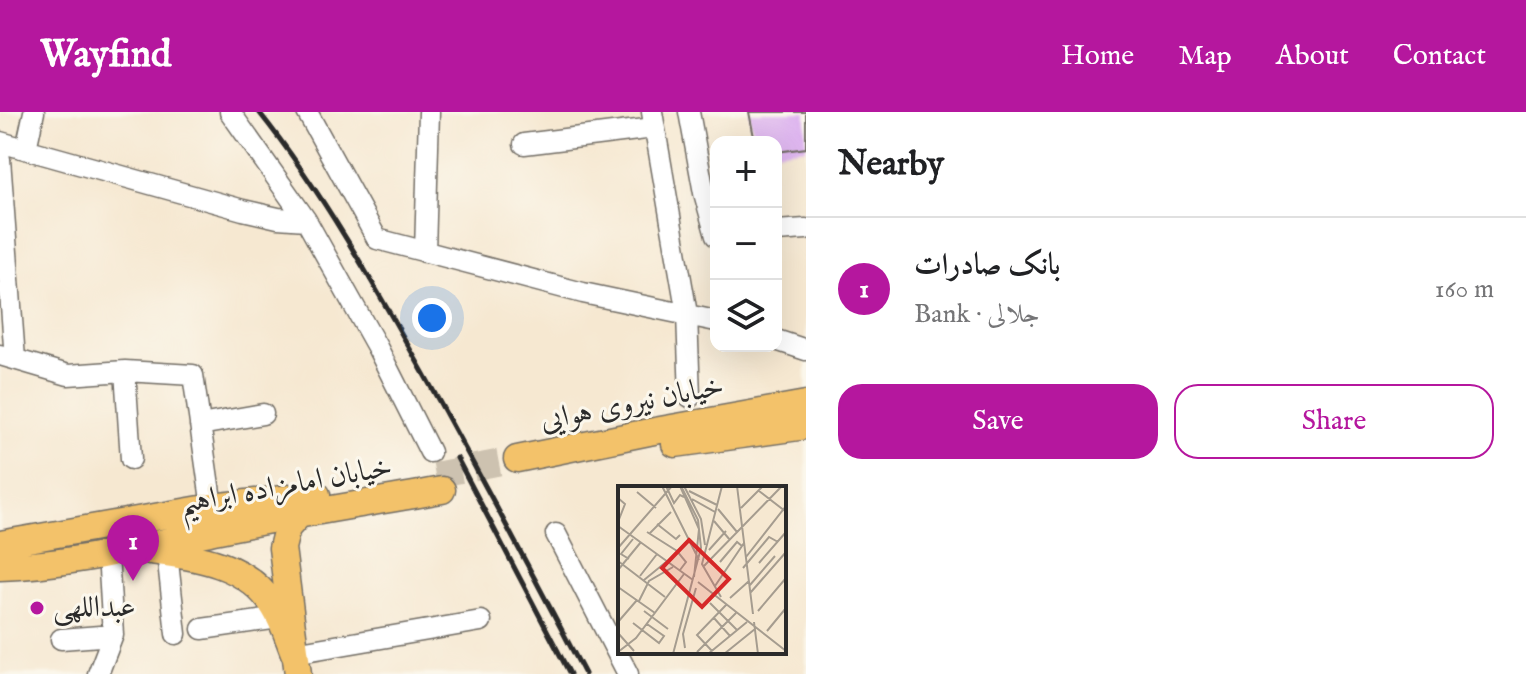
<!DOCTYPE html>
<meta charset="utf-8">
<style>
body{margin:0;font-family:"IM FELL English",Amiri,serif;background:#f2f2f2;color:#202124}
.controls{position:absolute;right:24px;top:24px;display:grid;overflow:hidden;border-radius:16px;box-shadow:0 8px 32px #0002}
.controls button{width:72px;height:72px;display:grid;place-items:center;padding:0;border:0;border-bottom:2px solid #e0e0e0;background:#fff;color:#202124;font:40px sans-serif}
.you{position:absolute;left:432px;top:206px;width:28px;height:28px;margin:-20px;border:6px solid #fff;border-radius:50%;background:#1a73e8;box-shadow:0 0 0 12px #1a73e833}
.badge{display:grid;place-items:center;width:52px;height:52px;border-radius:50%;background:#b5179e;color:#fff;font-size:26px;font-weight:700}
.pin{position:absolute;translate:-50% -66px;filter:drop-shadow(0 2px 4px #0008)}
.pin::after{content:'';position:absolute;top:42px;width:28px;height:24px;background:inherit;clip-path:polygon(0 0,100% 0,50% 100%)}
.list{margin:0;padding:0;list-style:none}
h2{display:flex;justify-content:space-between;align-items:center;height:104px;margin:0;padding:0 32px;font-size:34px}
h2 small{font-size:26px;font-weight:400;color:#757577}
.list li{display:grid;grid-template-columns:52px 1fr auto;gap:24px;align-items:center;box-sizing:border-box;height:144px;padding:0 32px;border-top:2px solid #e0e0e0}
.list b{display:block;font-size:30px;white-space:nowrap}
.list p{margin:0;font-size:26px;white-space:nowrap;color:#757577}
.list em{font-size:26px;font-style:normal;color:#757577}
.actions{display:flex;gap:16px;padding:24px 32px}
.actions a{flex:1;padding:18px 0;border:2px solid #b5179e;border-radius:24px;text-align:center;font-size:28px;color:#b5179e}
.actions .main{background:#b5179e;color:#fff}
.icon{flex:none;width:44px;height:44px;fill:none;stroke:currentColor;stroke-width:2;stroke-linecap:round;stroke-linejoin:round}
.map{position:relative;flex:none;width:806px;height:562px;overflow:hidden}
header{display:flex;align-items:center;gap:48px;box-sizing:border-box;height:112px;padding:0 40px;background:#b5179e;color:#fff}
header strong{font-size:38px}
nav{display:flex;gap:44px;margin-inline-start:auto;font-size:28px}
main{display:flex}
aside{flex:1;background:#fff}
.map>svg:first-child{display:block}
.building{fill:#daadef}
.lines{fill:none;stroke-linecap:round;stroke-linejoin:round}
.major-tunnel{stroke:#cdc2b0;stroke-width:26;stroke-dasharray:26 13;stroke-linecap:butt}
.minor-casing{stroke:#726d65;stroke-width:23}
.major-casing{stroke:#726d65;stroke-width:29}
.minor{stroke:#fff;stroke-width:20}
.major{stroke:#f3c26a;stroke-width:26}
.rail{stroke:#2b2b2b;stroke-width:5}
.poi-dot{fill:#b5179e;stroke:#fbf7ec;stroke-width:3}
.labels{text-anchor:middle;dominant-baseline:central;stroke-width:6;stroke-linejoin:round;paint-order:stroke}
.street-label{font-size:30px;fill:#2b2b2b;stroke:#fbf7ec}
.poi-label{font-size:30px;fill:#2b2b2b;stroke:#fbf7ec;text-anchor:start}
.inset-road{fill:none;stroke:#a59c8f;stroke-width:2}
.view{fill:#d62828;fill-opacity:0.15;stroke:#d62828;stroke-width:4}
.inset-edge{fill:none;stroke:#2b2b2b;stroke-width:4}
</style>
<header>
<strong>Wayfind</strong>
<nav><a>Home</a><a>Map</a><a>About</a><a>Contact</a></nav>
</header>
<main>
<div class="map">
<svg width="806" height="562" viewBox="0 0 806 562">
<rect width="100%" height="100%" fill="#fbf7ec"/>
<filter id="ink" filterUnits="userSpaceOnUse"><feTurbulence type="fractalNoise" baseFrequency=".0125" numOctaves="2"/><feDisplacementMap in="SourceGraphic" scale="16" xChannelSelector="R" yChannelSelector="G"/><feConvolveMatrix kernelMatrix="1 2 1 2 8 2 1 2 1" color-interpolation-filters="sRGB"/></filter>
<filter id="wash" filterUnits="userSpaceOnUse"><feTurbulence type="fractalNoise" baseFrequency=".006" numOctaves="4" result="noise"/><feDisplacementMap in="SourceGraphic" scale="32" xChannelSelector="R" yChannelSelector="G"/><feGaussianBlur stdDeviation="1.8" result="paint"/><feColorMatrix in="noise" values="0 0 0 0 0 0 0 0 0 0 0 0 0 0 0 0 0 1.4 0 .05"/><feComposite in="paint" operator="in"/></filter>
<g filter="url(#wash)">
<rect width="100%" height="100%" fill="#f6e8d1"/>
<g id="blocks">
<path class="building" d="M 749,0 L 806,0 L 806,36 L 776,40 L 776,30 L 755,30 Z"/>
</g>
</g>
<g filter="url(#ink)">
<use href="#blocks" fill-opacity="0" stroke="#726d65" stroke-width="2"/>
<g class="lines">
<path class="major-tunnel" d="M 435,363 L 517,347"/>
<defs>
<path id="minor" d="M 230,0 L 306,108 L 377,235 L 430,340
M 307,0 L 377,127 L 583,181 L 716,209
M 652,0 L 687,202 L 690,285
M 689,0 L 704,81 L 716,124
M 0,30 L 243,98 L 278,106 L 306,108
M 524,32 L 654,16
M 26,37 L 34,0
M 0,47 L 15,247
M 776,119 L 806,117
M 425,140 L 429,0
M 776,228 L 806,238
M 0,243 L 68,263 L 125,259 L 193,263 L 212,395
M 125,259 L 131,347
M 200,313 L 263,302
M 556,422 L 628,562
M 167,441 L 176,522
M 202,517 L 279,506
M 61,527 L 113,523
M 294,541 L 481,509
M 98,562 L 113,523 L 108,442"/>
<path id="major" d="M 675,332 L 806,314
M 517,347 L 649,320 L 806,292
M 0,432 L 212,395 L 317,383
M 150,439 C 197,445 247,451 274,495 C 283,509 288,526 294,541
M 0,455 C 76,453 149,432 224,417 C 296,402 369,391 442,378
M 298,562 L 282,436 L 287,416 L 298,404"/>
</defs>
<use href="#minor" class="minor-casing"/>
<use href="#major" class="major-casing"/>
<use href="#minor" class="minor"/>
<use href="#major" class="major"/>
<path class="rail" d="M 259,0 C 322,79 375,174 424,262 C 479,361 532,461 585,562
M 457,346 L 570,562"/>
</g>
</g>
<circle class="poi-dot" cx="37" cy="496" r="8"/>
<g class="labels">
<g class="street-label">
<text transform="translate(632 292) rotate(-11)">خیابان نیروی هوایی</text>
<text transform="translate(286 374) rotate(-10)">خیابان امامزاده ابراهیم</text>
</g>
<g class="poi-label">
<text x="53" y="496">عبداللهی</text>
</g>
</g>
<g transform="translate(618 374)">
<rect width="168" height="168" fill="#f6e8d1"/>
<path class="inset-road" d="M 44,0 L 81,74M 48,0 L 56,17 L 62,9 L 66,11M 62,0 L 81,43 L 76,91M 66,0 L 83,33 L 87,59M 119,0 L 135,128M 71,5 L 99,19M 141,5 L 167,25M 19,6 L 38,22M 0,12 L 7,18 L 0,36M 74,13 L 97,26M 123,22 L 145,0M 100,23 L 119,46M 96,35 L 112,54M 39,38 L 58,53 L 62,49M 0,40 L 75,94M 29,46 L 59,65 L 68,76 L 62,84M 32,47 L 53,26M 0,62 L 54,0M 91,64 L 108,45M 128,71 L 168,20M 11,73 L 3,68 L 15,53M 0,75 L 47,111M 102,76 L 119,56 L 124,60M 141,77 L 168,46M 85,81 L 164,0M 125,82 L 151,51 L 160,56M 0,84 L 23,56M 22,90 L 39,68M 26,94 L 48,76M 80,96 L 168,165M 132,99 L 157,70M 97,100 L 126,57M 0,101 L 37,127M 133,106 L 168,66M 103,111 L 84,78 L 104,0M 112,112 L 131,95M 21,115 L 31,95 L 55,81M 92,117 L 119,144M 26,125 L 50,143M 140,125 L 168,92M 96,132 L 112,150M 0,136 L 19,114M 136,136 L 140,168M 15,137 L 41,157 L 46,150 L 29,138M 149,145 L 168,122M 0,147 L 16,165M 67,162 L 65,148 L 78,102M 94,165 L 79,149 L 109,118M 0,166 L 18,152 L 66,88M 79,166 L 118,127M 55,168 L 83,62 L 80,34 L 63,0M 90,168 L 129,136M 106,168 L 137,143"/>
<path class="view" d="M 71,54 L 111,93 L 84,121 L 44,82 Z"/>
<rect width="168" height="168" class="inset-edge"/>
</g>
</svg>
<div class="controls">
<button>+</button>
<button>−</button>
<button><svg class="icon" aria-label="layers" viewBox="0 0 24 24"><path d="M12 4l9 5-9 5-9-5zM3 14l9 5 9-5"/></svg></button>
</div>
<div class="you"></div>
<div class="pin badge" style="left:133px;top:469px">1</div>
</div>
<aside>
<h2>Nearby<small></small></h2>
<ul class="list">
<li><span class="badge">1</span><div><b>بانک صادرات</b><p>Bank · جلالی</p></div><em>160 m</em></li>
</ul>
<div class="actions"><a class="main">Save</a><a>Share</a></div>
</aside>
</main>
